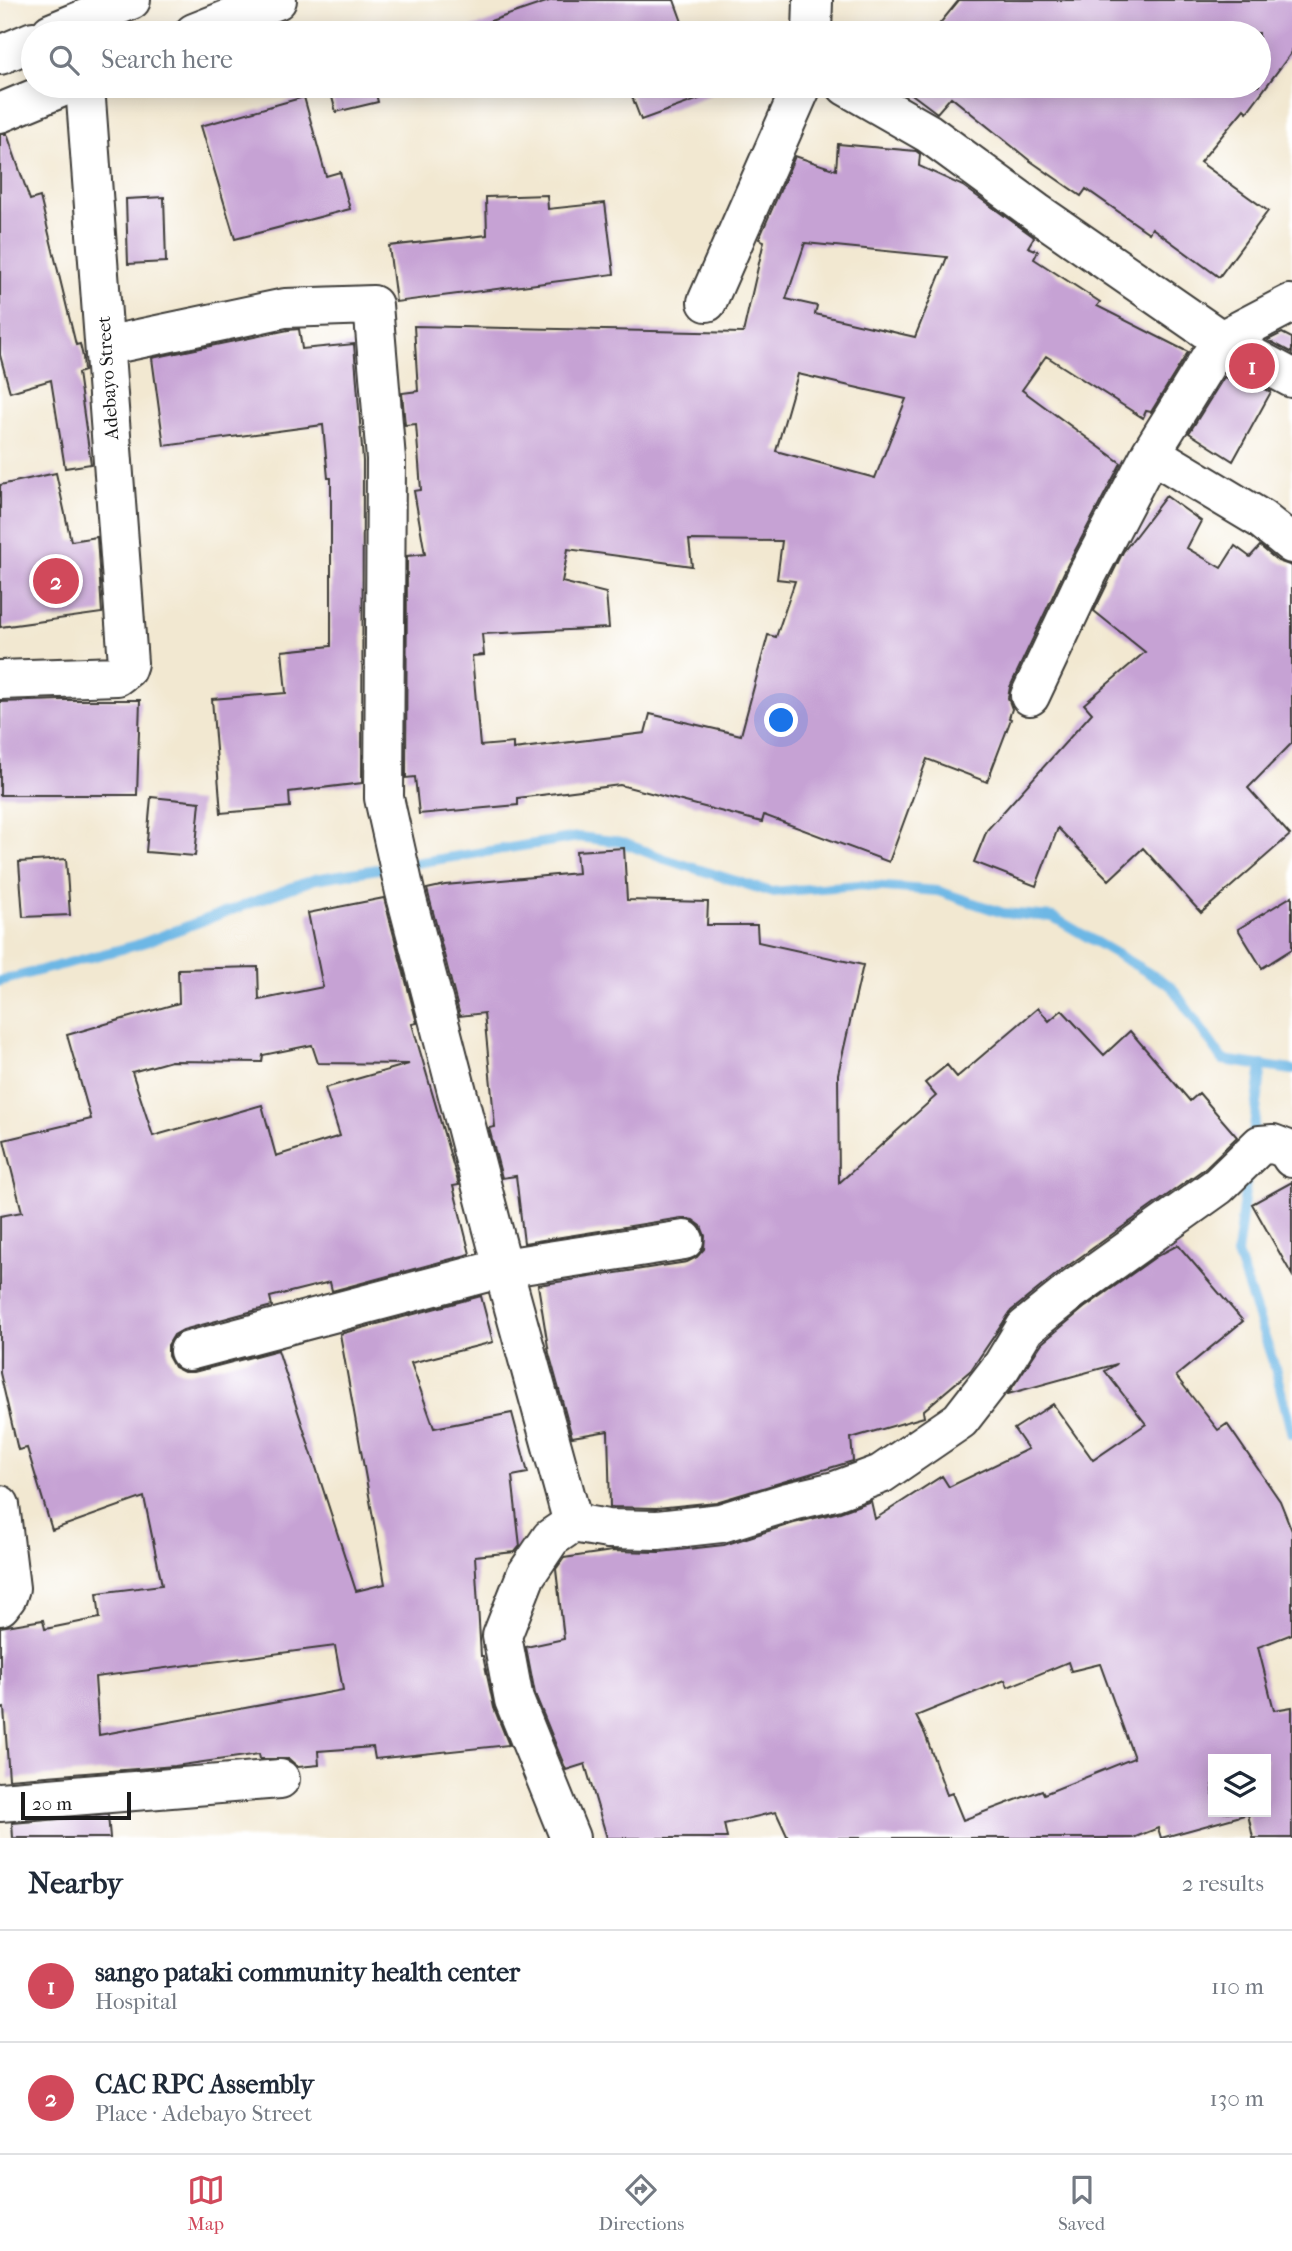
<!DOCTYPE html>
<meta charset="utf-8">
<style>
body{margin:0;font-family:"IM FELL French Canon",serif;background:#f6f6f7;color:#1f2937}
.controls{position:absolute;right:21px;bottom:21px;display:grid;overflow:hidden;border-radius:0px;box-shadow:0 4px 18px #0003}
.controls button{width:63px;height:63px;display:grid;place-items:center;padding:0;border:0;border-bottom:2px solid #e0e1e3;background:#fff;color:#1f2937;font:35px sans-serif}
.scale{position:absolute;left:21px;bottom:18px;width:110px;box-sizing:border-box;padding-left:7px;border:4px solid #1c1c1c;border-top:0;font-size:19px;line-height:24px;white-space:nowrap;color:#1c1c1c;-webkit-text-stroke:5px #fff;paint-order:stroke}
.you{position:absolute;left:782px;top:721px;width:24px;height:24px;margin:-18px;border:5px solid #fff;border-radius:50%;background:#1a73e8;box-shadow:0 0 0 10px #1a73e833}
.badge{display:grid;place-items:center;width:46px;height:46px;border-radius:50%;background:#d1495b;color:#fff;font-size:23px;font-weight:700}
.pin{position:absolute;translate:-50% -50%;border:4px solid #fff;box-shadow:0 2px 7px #0006}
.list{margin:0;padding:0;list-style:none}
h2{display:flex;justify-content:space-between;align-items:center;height:91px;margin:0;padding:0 28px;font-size:30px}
h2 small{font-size:23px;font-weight:400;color:#747a83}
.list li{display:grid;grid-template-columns:46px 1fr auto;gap:21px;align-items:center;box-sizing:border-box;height:112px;padding:0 28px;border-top:2px solid #e0e1e3}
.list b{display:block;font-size:26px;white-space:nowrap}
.list p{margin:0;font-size:23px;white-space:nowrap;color:#747a83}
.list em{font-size:23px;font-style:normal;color:#747a83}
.icon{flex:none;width:38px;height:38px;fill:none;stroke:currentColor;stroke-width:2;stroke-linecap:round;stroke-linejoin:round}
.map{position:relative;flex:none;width:1292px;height:1838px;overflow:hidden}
.search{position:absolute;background:#fff;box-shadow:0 4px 18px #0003;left:21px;right:21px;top:21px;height:77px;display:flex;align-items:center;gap:18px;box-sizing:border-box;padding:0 24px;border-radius:38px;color:#747a83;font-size:26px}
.sheet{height:315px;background:#fff}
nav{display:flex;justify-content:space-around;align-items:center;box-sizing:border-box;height:98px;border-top:2px solid #e0e1e3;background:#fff;font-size:19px;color:#747a83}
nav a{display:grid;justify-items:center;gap:4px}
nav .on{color:#d1495b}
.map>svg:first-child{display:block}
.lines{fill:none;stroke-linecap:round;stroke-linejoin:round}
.stream{stroke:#6db7e5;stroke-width:10}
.building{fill:#c6a2d4;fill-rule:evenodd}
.minor-casing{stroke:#3c3b37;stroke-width:42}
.major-casing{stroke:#3c3b37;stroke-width:42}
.minor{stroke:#fff;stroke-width:38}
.major{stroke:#fff;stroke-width:38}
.labels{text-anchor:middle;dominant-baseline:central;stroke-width:6;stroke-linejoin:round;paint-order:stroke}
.street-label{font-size:19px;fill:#1c1c1c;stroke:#fff}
</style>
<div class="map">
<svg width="1292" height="1838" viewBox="0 0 1292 1838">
<rect width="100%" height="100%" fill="#fff"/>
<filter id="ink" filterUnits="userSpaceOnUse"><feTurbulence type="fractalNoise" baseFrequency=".0143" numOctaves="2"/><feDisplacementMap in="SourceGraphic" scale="14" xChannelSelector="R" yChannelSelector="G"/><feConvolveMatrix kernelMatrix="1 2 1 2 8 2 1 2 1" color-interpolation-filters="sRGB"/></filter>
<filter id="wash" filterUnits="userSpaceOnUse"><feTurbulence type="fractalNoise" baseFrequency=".00686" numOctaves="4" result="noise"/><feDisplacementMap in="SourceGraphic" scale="28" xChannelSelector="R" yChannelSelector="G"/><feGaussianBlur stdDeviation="1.57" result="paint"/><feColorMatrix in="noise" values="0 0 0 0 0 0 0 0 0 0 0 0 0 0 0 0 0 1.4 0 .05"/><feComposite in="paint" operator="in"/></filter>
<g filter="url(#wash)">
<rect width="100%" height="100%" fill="#f2e8d1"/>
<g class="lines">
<path class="stream" d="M 0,981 L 137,945 L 315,879 L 578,837 L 621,842 L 665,859 L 771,892 L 858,885 L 938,891 L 1003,913 L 1053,917 L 1171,986 L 1223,1060 L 1292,1070
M 1252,1142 L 1262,1065
M 1247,1175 L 1237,1254 L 1275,1368 L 1292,1434"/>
</g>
<g id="blocks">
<path class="building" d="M 552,0 L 674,0 L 686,33 L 471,33 L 470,28 Z
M 959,0 L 1292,0 L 1292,52 L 1247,112 L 1244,109 L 1200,162 L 1268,211 L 1219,277 L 1152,228 L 1149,233 L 1086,189 L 1081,196 L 1029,160 L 951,97 L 937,113 L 901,86 L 1259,86 L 1259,33 L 932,33 Z
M 329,86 L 374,86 L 378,102 L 336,112 Z
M 628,86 L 706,86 L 710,95 L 641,120 Z
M 304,97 L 326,176 L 340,172 L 350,209 L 235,239 L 201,126 Z
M 0,134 L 7,134 L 30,200 L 40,197 L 76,345 L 80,344 L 83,357 L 84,371 L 78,373 L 91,464 L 65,468 L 51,380 L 10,392 L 0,355 Z
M 838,144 L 916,151 L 920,154 L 919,166 L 963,186 L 1034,237 L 1028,247 L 1038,251 L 1034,259 L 1100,302 L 1097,306 L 1188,352 L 1151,412 L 1146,411 L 1143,418 L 1046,356 L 1022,390 L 1121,463 L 1068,564 L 1010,687 L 1008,698 L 1012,709 L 1009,718 L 1011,719 L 987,782 L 927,759 L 889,862 L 764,815 L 762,822 L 620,785 L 518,798 L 518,805 L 419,814 L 415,777 L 406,778 L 407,556 L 425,554 L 414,491 L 421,490 L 416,424 L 405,425 L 402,393 L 418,391 L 414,326 L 743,333 L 764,241 L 759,239 L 795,156 L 836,170 ZM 805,243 L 947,257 L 915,337 L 815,314 L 817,306 L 786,299 ZM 798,374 L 906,399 L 875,478 L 776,451 ZM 689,540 L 782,541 L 777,579 L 795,581 L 776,637 L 768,635 L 741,735 L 650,714 L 645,733 L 513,749 L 513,743 L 480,746 L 472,656 L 484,655 L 482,634 L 609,628 L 606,593 L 562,582 L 568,549 L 692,566 Z
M 547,195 L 548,209 L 605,203 L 614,274 L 396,302 L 389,246 L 487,235 L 486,197 Z
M 164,197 L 166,262 L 128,264 L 126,199 Z
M 299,329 L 302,349 L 354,344 L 363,461 L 362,783 L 289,792 L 290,807 L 221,813 L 212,699 L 286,693 L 282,651 L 331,646 L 331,478 L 328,478 L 323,425 L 164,446 L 152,358 L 288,330 Z
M 1282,333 L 1292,338 L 1292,353 L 1268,340 Z
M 1241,376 L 1271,392 L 1233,461 L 1189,433 L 1224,377 L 1238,382 Z
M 56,473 L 71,541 L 97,537 L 102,613 L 0,627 L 0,485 Z
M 1166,496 L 1201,521 L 1187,548 L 1221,568 L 1235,546 L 1250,557 L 1260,546 L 1278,561 L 1292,566 L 1292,743 L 1248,788 L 1290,835 L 1201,913 L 1143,848 L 1109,880 L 1058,828 L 1036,886 L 974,862 L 987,830 L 1092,713 L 1084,704 L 1145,652 L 1094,611 L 1123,552 Z
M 62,700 L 140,700 L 137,795 L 0,795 L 0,702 Z
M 151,797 L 200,802 L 195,856 L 146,852 Z
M 624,848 L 627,900 L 708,902 L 707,925 L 757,925 L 758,942 L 863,965 L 838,1074 L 839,1183 L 936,1096 L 925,1083 L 947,1065 L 957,1077 L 1038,1008 L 1049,1021 L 1062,1010 L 1104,1055 L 1130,1031 L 1190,1101 L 1199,1093 L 1237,1137 L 1204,1169 L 1058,1273 L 1011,1311 L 971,1370 L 923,1411 L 924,1417 L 851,1438 L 853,1461 L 716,1502 L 657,1508 L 610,1507 L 608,1431 L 572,1437 L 549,1353 L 538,1285 L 687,1262 L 697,1257 L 704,1249 L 705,1236 L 701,1226 L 693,1220 L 681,1218 L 524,1243 L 516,1176 L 502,1178 L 489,1128 L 495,1127 L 484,1013 L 460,1016 L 427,889 L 445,885 L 578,873 L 576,851 Z
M 66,859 L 70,915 L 23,917 L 19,862 Z
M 1292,896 L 1292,949 L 1262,968 L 1238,929 Z
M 384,898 L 417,1023 L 412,1024 L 459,1185 L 453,1186 L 470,1254 L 332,1291 L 330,1282 L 270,1297 L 272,1306 L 183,1330 L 174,1335 L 168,1345 L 168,1356 L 174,1367 L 184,1372 L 194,1372 L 278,1350 L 356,1591 L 385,1584 L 340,1334 L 481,1296 L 493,1342 L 411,1363 L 434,1428 L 512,1413 L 528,1473 L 512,1476 L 520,1546 L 515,1552 L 475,1556 L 481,1656 L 483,1656 L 494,1708 L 509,1745 L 375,1759 L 373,1747 L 318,1751 L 319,1765 L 298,1767 L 289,1759 L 260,1759 L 259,1754 L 175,1766 L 9,1779 L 4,1708 L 0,1709 L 0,1627 L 43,1620 L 45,1629 L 100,1618 L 97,1593 L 162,1585 L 144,1497 L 52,1530 L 27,1448 L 18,1450 L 0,1373 L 0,1216 L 22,1212 L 4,1140 L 91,1119 L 67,1035 L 179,1003 L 178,969 L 258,967 L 259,1000 L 323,987 L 308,913 ZM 312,1045 L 318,1063 L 409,1064 L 325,1088 L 340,1136 L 276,1156 L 262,1105 L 153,1136 L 132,1072 L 171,1061 L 262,1062 L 263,1055 ZM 335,1646 L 343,1690 L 99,1735 L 95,1677 Z
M 1292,1182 L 1292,1275 L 1252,1204 Z
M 1178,1245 L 1243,1321 L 1176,1376 L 1218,1430 L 1227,1424 L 1280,1501 L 1292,1531 L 1292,1634 L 1258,1647 L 1274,1710 L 1292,1707 L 1292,1838 L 1253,1838 L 1248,1814 L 1161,1838 L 1158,1828 L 1133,1838 L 788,1838 L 776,1812 L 724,1824 L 727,1838 L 607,1838 L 585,1764 L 566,1770 L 535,1694 L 526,1647 L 564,1639 L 556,1569 L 564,1558 L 612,1551 L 660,1552 L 724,1545 L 794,1523 L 840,1512 L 871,1501 L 875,1519 L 942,1476 L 949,1487 L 1028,1449 L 1014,1429 L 1053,1404 L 1093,1460 L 1146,1424 L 1105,1371 L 1117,1364 L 1008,1394 L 1042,1343 L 1084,1308 L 1157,1256 ZM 1068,1662 L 1071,1671 L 1100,1664 L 1134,1758 L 1044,1794 L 1042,1790 L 963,1820 L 952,1793 L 947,1795 L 925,1734 L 916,1716 L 1005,1680 L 1008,1687 ZM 1213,1759 L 1266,1759 L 1266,1812 L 1213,1812 Z
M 108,1815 L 110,1838 L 13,1838 L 12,1823 Z"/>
</g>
</g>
<g filter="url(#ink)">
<use href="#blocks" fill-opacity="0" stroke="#3c3b37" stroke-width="2"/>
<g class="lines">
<defs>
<path id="minor" d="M 812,33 L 813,0
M 846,86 L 928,133 L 1036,212 L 1221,340 L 1292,378
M 707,302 L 802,86
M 105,346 L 285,308 L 373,305 L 386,459 L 384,798 L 405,892 L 503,1268 L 573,1523
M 1151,453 L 1261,519 L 1292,544
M 0,680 L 117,676 L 126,669 L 128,663 L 85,86
M 1030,696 L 1088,573 L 1151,453 L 1221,340 L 1290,304
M 189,1351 L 503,1268 L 684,1240
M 0,1505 L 10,1588 L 7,1597 L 0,1606
M 0,1802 L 280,1779
M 570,1838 L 514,1700 L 502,1636 L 526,1575 L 551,1538 L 573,1523 L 608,1529 L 658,1530 L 721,1523 L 788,1502 L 835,1491 L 881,1474 L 960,1420 L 1002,1366 L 1025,1328 L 1071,1291 L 1218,1186 L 1260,1145 L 1273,1144 L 1286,1149 L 1292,1158"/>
<path id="major" d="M 51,33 L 131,0
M 194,33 L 277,0
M 0,55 L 33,41
M 0,113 L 65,86"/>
</defs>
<use href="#minor" class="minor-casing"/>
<use href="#major" class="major-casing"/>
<use href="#minor" class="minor"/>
<use href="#major" class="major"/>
</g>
</g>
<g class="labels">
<g class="street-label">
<text transform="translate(108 378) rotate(-94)">Adebayo Street</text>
</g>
</g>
</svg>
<div class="controls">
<button><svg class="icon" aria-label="layers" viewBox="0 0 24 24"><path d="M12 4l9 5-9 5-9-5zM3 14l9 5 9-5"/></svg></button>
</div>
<div class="scale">20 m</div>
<div class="you"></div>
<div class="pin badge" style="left:1252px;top:366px">1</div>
<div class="pin badge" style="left:56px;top:581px">2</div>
<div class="search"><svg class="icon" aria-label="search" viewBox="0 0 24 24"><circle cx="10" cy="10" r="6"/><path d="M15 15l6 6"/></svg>Search here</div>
</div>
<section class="sheet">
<h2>Nearby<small>2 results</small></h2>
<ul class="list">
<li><span class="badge">1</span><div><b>sango pataki community health center</b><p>Hospital</p></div><em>110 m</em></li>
<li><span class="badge">2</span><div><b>CAC RPC Assembly</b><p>Place · Adebayo Street</p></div><em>130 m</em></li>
</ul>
</section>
<nav>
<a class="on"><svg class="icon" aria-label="map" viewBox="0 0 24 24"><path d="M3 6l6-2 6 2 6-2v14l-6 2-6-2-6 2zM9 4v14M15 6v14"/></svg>Map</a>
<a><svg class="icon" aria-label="directions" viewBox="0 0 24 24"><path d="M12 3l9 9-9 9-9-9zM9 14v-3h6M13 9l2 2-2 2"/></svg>Directions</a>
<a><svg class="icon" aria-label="saved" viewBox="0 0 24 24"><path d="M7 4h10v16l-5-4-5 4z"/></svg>Saved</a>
</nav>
